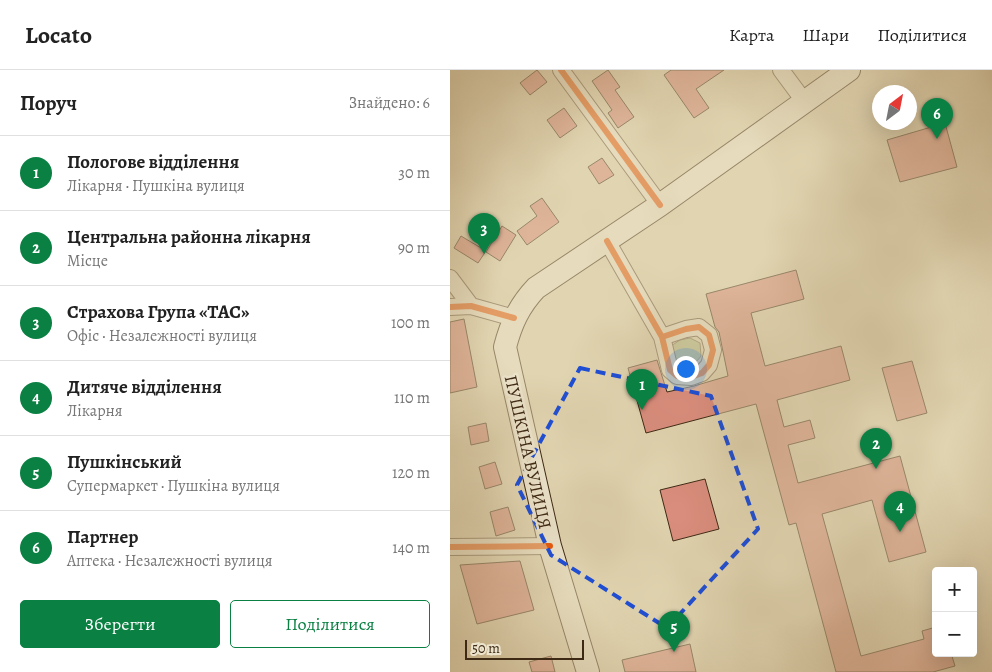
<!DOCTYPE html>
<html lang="uk">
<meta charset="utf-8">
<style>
body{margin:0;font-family:Alegreya,serif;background:#f2f2f2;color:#222}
.controls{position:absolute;right:15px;bottom:15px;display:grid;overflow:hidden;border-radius:5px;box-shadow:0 5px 20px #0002}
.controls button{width:45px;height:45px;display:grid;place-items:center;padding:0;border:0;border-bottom:1px solid #e0e0e0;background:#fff;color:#222;font:25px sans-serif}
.compass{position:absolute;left:422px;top:15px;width:45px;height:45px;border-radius:50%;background:#fff;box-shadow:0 5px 20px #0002;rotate:32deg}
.scale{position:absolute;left:15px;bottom:12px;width:119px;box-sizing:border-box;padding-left:5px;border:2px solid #3e2915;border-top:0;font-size:14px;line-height:18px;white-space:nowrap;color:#3e2915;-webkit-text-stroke:4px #ece4cc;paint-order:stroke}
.you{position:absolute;left:235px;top:298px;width:18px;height:18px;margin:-12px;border:4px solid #fff;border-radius:50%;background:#1a73e8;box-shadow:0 0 0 8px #1a73e833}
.badge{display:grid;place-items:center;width:32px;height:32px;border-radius:50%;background:#0b8043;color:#fff;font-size:16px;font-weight:700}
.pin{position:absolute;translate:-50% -41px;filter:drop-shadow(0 1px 2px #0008)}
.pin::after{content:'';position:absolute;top:26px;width:18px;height:15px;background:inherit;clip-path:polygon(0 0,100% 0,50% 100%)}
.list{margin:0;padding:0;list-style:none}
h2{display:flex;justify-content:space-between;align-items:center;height:65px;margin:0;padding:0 20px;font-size:21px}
h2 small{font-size:16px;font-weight:400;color:#767676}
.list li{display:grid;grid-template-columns:32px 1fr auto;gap:15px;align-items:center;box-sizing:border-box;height:75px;padding:0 20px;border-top:1px solid #e0e0e0}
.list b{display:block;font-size:19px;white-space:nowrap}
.list p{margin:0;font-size:16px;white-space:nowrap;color:#767676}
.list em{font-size:16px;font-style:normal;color:#767676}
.actions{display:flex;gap:10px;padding:15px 20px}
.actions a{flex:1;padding:11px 0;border:1px solid #0b8043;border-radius:5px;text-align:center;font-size:18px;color:#0b8043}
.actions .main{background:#0b8043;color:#fff}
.map{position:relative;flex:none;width:542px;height:602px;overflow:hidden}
header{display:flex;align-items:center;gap:30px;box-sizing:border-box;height:70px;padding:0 25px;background:#fff;border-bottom:1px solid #e0e0e0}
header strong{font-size:24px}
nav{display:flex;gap:28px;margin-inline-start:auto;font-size:18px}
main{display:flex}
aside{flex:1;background:#fff}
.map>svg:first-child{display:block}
.green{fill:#b4bd8a;stroke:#797350}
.building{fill:#db8e7e;stroke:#3e2915}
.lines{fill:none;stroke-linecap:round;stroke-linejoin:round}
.minor-casing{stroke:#67543c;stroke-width:18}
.secondary-casing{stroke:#3e2915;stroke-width:24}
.minor{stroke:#ece4cc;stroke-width:16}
.secondary{stroke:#ece4cc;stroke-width:22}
.cycleway-casing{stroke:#ece4cc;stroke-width:9}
.cycleway{stroke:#e8590c;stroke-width:6}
.marked{fill:none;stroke:#1d4ed8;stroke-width:4;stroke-dasharray:10 6;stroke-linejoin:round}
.labels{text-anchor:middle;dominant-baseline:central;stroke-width:5;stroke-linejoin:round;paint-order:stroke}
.street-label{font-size:18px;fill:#3e2915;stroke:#ece4cc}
</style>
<header>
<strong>Locato</strong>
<nav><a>Карта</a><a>Шари</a><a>Поділитися</a></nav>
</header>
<main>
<aside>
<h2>Поруч<small>Знайдено: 6</small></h2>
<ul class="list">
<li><span class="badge">1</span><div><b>Пологове відділення</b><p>Лікарня · Пушкіна вулиця</p></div><em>30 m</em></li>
<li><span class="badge">2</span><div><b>Центральна районна лікарня</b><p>Місце</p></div><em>90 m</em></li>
<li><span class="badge">3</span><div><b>Страхова Група «ТАС»</b><p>Офіс · Незалежності вулиця</p></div><em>100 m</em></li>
<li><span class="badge">4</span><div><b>Дитяче відділення</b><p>Лікарня</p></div><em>110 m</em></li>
<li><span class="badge">5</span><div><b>Пушкінський</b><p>Супермаркет · Пушкіна вулиця</p></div><em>120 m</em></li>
<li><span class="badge">6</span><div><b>Партнер</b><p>Аптека · Незалежності вулиця</p></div><em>140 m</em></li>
</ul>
<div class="actions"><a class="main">Зберегти</a><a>Поділитися</a></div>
</aside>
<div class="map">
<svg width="542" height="602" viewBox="0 0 542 602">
<rect width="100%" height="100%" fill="#e1d5b1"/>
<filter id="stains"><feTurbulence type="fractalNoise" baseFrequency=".004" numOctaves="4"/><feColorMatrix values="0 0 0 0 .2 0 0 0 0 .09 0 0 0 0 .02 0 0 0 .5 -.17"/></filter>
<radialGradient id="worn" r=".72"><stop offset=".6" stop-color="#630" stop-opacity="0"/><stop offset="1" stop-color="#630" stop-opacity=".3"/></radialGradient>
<path class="green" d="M 240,268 L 250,273 L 251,286 C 243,298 232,299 221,291 L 221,276 L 230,270 Z"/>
<path class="building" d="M 87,0 L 97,12 L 80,25 L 70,13 Z
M 158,0 L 170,17 L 165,20 L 184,47 L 168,58 L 158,43 L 162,40 L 142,11 Z
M 221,0 L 274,0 L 246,19 L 259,38 L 244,48 L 214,5 Z
M 114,38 L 127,56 L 110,68 L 97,50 Z
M 495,53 L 507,97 L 450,112 L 437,70 Z
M 152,88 L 164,105 L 149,114 L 138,97 Z
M 92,128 L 109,152 L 77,175 L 67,161 L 87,146 L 80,136 Z
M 52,156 L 66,165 L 50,191 L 36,182 Z
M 11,166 L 36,181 L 28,193 L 4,178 Z
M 346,200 L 354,229 L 301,243 L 315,296 L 391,276 L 400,310 L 327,330 L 334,357 L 360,350 L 365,368 L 338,375 L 348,413 L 450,386 L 476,482 L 439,492 L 422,430 L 372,444 L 411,586 L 474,569 L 472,561 L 486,557 L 486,583 L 501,583 L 505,596 L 483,602 L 386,602 L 346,453 L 339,455 L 306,334 L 196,363 L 178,298 L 207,290 L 217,322 L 244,316 L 278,306 L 269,262 L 265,257 L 256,224 Z
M 14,249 L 27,317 L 0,323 L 0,252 Z
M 462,291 L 477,343 L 447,351 L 432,298 Z
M 36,353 L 39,371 L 21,375 L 18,357 Z
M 45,392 L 52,414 L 35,419 L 29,397 Z
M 255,409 L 269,459 L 223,471 L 210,420 Z
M 58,437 L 65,460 L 46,466 L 40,442 Z
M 70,491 L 84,540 L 27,554 L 10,495 Z
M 240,574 L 246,602 L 175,602 L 172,590 Z
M 101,586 L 105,602 L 82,602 L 79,592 Z"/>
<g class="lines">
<defs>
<path id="minor" d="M 111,0 L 210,135
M 331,0 L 354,31
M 157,171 L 212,267 L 220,300 L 227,306 L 241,307 L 252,303 L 259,295 L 263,280 L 259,265 L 249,257 L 236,259 L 212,267
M 0,208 L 21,236
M 0,237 L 21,236 L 64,248
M 0,477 L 100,476"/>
<path id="secondary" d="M 138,602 L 100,476 L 55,277 C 61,254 69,236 86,218 L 210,135 L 399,0"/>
</defs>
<use href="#minor" class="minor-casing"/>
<use href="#secondary" class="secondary-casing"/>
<use href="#minor" class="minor"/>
<use href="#secondary" class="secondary"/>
<defs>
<path id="cycleway" d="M 111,0 L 210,135
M 157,171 L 212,267 L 220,300 L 227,306 L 241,307 L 252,303 L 259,295 L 263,280 L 259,265 L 249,257 L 236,259 L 212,267
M 0,237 L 21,236 L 64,248
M 0,477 L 100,476"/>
</defs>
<use href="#cycleway" class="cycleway-casing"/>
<use href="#cycleway" class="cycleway"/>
</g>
<path d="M0 0H542V602H0ZM 130,298 L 261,326 L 308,459 L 217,558 L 101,485 L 67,415 Z" fill="#e1d5b1" fill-opacity=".55" fill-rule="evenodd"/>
<path class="marked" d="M 130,298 L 261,326 L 308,459 L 217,558 L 101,485 L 67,415 Z"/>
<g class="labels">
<g class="street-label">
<text transform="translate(78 382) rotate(77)">ПУШКІНА ВУЛИЦЯ</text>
</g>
</g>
<rect width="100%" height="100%" filter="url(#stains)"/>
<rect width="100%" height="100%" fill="url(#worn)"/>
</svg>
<div class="controls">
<button>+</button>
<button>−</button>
</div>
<svg class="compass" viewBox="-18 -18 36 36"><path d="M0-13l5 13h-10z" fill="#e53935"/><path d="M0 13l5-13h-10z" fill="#767676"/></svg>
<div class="scale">50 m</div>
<div class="you"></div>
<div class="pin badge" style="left:192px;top:340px">1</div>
<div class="pin badge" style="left:426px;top:399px">2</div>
<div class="pin badge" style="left:34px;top:184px">3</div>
<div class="pin badge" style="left:450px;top:462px">4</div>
<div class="pin badge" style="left:224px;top:582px">5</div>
<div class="pin badge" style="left:487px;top:69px">6</div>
</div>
</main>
